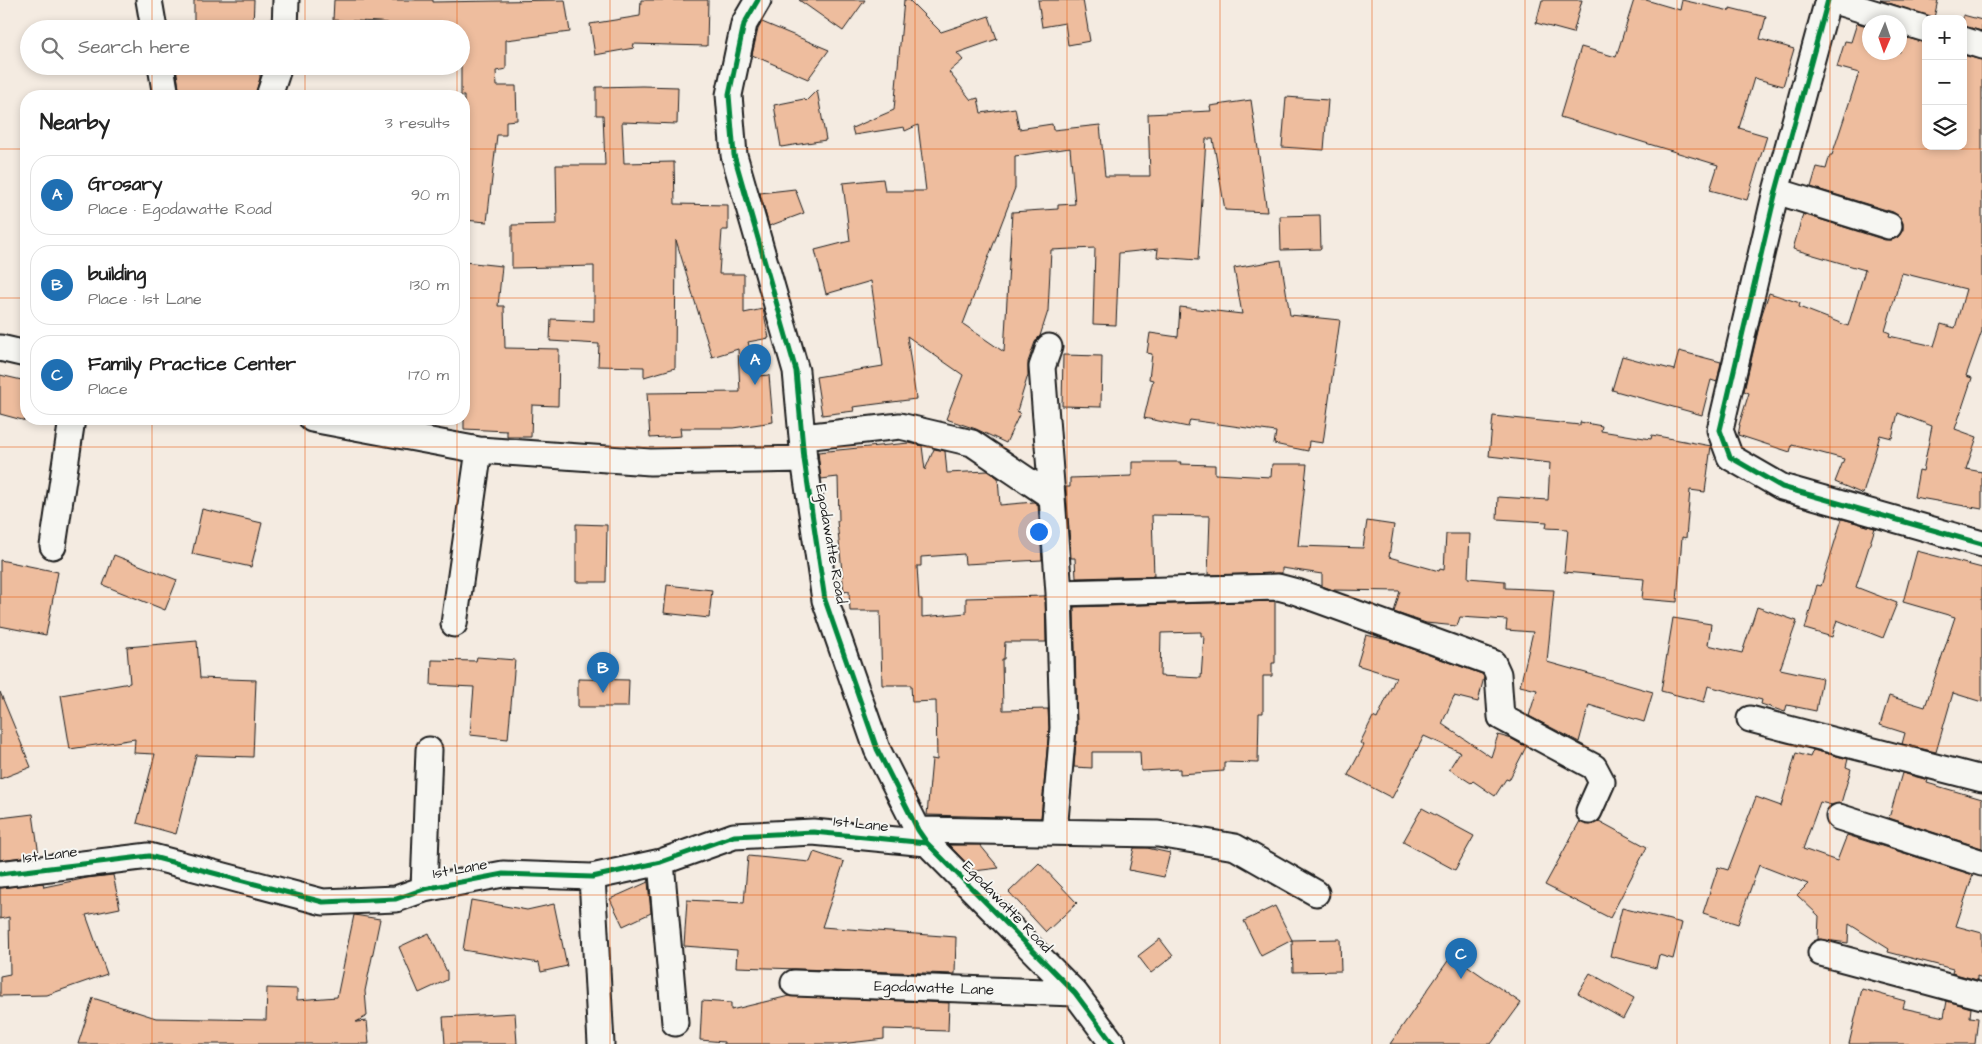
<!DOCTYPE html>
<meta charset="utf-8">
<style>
body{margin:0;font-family:"Architects Daughter",sans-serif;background:#f6f6f6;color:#222}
.controls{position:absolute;right:15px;top:15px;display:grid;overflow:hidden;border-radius:10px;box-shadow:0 2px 8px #0003}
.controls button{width:45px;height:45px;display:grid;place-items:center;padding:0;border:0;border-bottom:1px solid #e0e0e0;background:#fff;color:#222;font:25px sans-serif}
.compass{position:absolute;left:1862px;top:15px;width:45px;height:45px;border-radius:50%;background:#fff;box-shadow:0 2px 8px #0003;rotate:182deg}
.you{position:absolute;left:1038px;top:531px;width:18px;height:18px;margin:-12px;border:4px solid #fff;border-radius:50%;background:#1a73e8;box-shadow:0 0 0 8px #1a73e833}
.badge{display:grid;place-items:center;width:32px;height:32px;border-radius:50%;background:#1f6fb2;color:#fff;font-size:16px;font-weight:700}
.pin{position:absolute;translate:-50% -41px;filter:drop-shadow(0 1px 2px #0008)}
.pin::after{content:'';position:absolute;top:26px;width:18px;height:15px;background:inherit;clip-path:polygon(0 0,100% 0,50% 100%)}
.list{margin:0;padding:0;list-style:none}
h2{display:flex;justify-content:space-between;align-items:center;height:65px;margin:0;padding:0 20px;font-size:21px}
h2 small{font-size:16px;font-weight:400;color:#767676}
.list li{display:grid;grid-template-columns:32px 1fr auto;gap:15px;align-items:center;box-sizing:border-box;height:80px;margin:0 10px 10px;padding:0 10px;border:1px solid #e0e0e0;border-radius:20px}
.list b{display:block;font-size:19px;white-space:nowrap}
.list p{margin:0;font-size:16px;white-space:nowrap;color:#767676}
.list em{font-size:16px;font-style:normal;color:#767676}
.icon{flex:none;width:28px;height:28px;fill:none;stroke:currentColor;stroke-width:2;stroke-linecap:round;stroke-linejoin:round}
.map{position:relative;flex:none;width:1982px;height:1044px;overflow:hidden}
.search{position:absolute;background:#fff;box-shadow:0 2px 8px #0003;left:20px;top:20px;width:450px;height:55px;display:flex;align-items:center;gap:12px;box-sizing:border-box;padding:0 18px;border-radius:28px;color:#767676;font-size:19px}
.panel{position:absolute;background:#fff;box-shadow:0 2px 8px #0003;left:20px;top:90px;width:450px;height:335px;border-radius:20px}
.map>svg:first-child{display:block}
.building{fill:#eebd9e;stroke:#1c1c1c;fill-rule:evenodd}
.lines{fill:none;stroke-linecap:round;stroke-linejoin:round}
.minor-casing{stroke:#1c1c1c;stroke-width:29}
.minor{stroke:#f6f6f2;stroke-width:25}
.cycleway-casing{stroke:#f6f6f2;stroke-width:8}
.cycleway{stroke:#00873e;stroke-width:5}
.grid{fill:none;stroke:#e8590c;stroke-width:1;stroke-opacity:0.55}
.labels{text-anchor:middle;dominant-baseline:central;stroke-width:4;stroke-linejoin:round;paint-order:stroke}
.street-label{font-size:15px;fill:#1c1c1c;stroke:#f6f6f2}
</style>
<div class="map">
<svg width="1982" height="1044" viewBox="0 0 1982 1044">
<rect width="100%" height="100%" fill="#f4ebe1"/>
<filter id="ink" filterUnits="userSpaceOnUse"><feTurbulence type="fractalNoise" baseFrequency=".02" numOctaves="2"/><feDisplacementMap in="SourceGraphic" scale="10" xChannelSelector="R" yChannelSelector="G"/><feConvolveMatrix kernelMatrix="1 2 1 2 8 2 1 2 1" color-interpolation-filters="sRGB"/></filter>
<g filter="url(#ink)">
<path class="building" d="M 194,0 L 254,0 L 253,28 L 194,29 Z
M 334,0 L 433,0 L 433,2 L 565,0 L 570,32 L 506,40 L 506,69 L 496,71 L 497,86 L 516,86 L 517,120 L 506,121 L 506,135 L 497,135 L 487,222 L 464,220 L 464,96 L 461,96 L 461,29 L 388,29 L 388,23 L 379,22 L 333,20 Z
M 641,0 L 708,0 L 707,46 L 633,44 L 634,48 L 595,55 L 590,24 L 640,16 Z
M 799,0 L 865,0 L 843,31 Z
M 904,0 L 909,0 L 941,32 L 989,16 L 997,39 L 957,53 L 963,60 L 949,72 L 971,100 L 978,98 L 981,113 L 1015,108 L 1019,129 L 1052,124 L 1053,130 L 1100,125 L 1105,176 L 1150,176 L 1148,114 L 1211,111 L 1210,106 L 1251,100 L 1267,212 L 1225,210 L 1213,139 L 1206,139 L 1198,260 L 1157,257 L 1158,249 L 1119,253 L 1116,325 L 1093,324 L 1095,248 L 1051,250 L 1048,311 L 1040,336 L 1035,342 L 1028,362 L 1028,375 L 1017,411 L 1020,413 L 1006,443 L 976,429 L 946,419 L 963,375 L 907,336 L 916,399 L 853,407 L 854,411 L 822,415 L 816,377 L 883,366 L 871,281 L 826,294 L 815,250 L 850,241 L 843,183 L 883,179 L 885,191 L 926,191 L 918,125 L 905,131 L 904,127 L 854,135 L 852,128 L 894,110 ZM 1070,148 L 1075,204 L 1058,205 L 1058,209 L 1012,212 L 1004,352 L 963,324 L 1015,188 L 1015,156 Z
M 1038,0 L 1083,0 L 1090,41 L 1068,45 L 1065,23 L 1042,27 Z
M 1542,0 L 1582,0 L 1573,33 L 1536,23 Z
M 1634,0 L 1646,0 L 1680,10 L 1682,0 L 1730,11 L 1730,8 L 1766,17 L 1760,39 L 1794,49 L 1783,86 L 1754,78 L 1739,128 L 1767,136 L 1747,200 L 1710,190 L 1718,165 L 1560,117 L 1581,47 L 1616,57 Z
M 1880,0 L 1938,0 L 1934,18 Z
M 1963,15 L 1982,20 L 1982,31 L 1963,26 Z
M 762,22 L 829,50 L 808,79 L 752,55 L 758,29 Z
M 1857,23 L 1870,27 L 1870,52 L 1900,52 L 1900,36 L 1926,43 L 1926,146 L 1963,146 L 1963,55 L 1982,60 L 1982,331 L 1966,376 L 1972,378 L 1955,429 L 1977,437 L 1966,469 L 1982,472 L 1982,509 L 1914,497 L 1919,470 L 1923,471 L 1932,426 L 1898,413 L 1892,438 L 1880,435 L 1863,494 L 1835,482 L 1844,459 L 1792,445 L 1790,452 L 1738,435 L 1740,425 L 1739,425 L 1749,393 L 1744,391 L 1762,314 L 1769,293 L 1800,303 L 1799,307 L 1848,326 L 1865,270 L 1793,249 L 1803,214 L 1885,240 L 1892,240 L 1898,237 L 1903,230 L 1903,223 L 1900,217 L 1893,212 L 1811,187 L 1817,167 L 1826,169 L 1830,155 L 1832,155 L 1859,73 L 1837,67 L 1845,41 L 1851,42 ZM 1902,273 L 1966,289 L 1955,328 L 1941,324 L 1934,346 L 1889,336 L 1890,333 L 1885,331 Z
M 176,66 L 260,66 L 260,78 L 255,96 L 180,96 Z
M 642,86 L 678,87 L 677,124 L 622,122 L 624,163 L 674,162 L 675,204 L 728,205 L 728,230 L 722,230 L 719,274 L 744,274 L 744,313 L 763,309 L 769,338 L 748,342 L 758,376 L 769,375 L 773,422 L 733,428 L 680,428 L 681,436 L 650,438 L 647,393 L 740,392 L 738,349 L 712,357 L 676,240 L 675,368 L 644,377 L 644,367 L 598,366 L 599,344 L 550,341 L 551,319 L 594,321 L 594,266 L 512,268 L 512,225 L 557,224 L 556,165 L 605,165 L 603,115 L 596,115 L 596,87 Z
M 817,90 L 826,140 L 781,147 L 774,105 L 804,99 L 806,101 Z
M 1286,97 L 1328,100 L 1324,150 L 1282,147 Z
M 795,189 L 804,213 L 769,226 L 760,193 Z
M 1320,215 L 1321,249 L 1281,250 L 1280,216 Z
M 1281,260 L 1290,315 L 1340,320 L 1323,443 L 1309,441 L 1308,451 L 1274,444 L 1276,432 L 1190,420 L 1188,427 L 1144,418 L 1153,380 L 1149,379 L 1152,354 L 1147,353 L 1150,333 L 1178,337 L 1180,307 L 1242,314 L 1234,268 Z
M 464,262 L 502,266 L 498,306 L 504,306 L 505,348 L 559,349 L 558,406 L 532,405 L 531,437 L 507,437 L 507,431 L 464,429 Z
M 1679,351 L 1721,362 L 1717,382 L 1711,380 L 1702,415 L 1612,390 L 1622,356 L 1674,370 Z
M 1063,355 L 1102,356 L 1101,407 L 1062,406 Z
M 0,375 L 26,381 L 26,421 L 0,414 Z
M 1493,416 L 1580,425 L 1580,422 L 1602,426 L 1601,431 L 1651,439 L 1652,435 L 1711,446 L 1705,492 L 1690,490 L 1686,538 L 1682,537 L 1677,602 L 1642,599 L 1644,579 L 1564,572 L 1568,529 L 1546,528 L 1547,522 L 1497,519 L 1498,497 L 1548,500 L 1550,463 L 1489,456 Z
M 909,443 L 922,446 L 925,470 L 934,449 L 945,451 L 947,473 L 988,471 L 998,478 L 1000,505 L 1034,502 L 1038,505 L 1042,560 L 965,564 L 964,554 L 921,557 L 921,566 L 917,566 L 919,599 L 922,599 L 922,617 L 966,613 L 966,598 L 1045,596 L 1046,642 L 1005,642 L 1004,659 L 1002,659 L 1003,710 L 1048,709 L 1049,728 L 1041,818 L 927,815 L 932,759 L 937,760 L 936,701 L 912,702 L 911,685 L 882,685 L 880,611 L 850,611 L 849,591 L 844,592 L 837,521 L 839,521 L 838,477 L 821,479 L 818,452 Z
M 1132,462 L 1181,462 L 1180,464 L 1215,465 L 1215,474 L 1271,477 L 1272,464 L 1307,464 L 1298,546 L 1363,548 L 1367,521 L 1394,525 L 1389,557 L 1439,571 L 1440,569 L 1444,570 L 1446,534 L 1470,534 L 1468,578 L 1505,581 L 1505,588 L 1554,590 L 1547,662 L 1653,692 L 1644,722 L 1589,705 L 1579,742 L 1529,716 L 1537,690 L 1520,686 L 1533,632 L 1506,630 L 1507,620 L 1460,617 L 1457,626 L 1426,623 L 1394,612 L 1400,591 L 1333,590 L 1322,586 L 1322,574 L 1282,568 L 1282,573 L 1208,575 L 1210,516 L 1152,515 L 1154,576 L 1076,578 L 1075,558 L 1071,558 L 1066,487 L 1070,487 L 1070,478 L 1132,476 Z
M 202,509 L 262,523 L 251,567 L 192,554 Z
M 1842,519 L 1875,528 L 1856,587 L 1897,603 L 1883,638 L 1837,620 L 1832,637 L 1805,629 L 1817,585 L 1821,586 Z
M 576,524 L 607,525 L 606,582 L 576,582 Z
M 1917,551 L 1982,568 L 1982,702 L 1953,693 L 1936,752 L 1902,744 L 1905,733 L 1880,725 L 1889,696 L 1925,707 L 1955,617 L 1903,602 Z
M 114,555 L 177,580 L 165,610 L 103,585 Z
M 0,560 L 58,572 L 46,635 L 0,626 Z
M 667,585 L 712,590 L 709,618 L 664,613 Z
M 1275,601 L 1275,663 L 1272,663 L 1272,676 L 1263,676 L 1263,713 L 1259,713 L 1258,763 L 1224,762 L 1224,771 L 1180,774 L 1180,769 L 1141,771 L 1140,752 L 1092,752 L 1092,768 L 1074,767 L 1077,728 L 1074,607 ZM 1201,632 L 1201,636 L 1204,636 L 1201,678 L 1160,676 L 1161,633 Z
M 1757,607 L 1797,621 L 1780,669 L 1822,678 L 1816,711 L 1787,705 L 1785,712 L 1761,704 L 1762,700 L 1708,686 L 1704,702 L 1661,691 L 1673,618 L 1711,624 L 1708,645 L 1742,653 Z
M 1366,635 L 1388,640 L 1482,674 L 1484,677 L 1478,702 L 1454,696 L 1442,724 L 1491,757 L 1498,735 L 1512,739 L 1526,747 L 1509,780 L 1506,779 L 1495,796 L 1473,781 L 1471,783 L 1449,769 L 1460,752 L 1424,736 L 1392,798 L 1348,775 L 1364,745 L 1360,743 L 1373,717 L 1377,719 L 1396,677 L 1357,665 Z
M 197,641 L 200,678 L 256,680 L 253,757 L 196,755 L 176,834 L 137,823 L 155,754 L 134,753 L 135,739 L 70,749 L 61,695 L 130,683 L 127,647 Z
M 477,657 L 515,660 L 508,739 L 470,735 L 474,687 L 431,685 L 432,660 L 476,661 Z
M 578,679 L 629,680 L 628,707 L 578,707 Z
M 0,692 L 31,767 L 0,779 Z
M 1813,750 L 1848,759 L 1846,767 L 1851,769 L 1841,803 L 1832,805 L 1820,802 L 1803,849 L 1837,861 L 1847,835 L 1973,875 L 1956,926 L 1982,933 L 1982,978 L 1977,976 L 1977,980 L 1952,973 L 1953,969 L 1888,952 L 1889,949 L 1849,924 L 1848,943 L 1818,939 L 1819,916 L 1797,895 L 1808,884 L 1759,865 L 1738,924 L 1703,913 L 1718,867 L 1728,870 L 1756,797 L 1781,806 L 1796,753 L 1810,757 Z
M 1902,773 L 1928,780 L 1927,783 L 1982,799 L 1982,848 L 1889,818 Z
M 1422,808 L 1474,836 L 1455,870 L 1403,842 Z
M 33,814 L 39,855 L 0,860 L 0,818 Z
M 1580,821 L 1590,825 L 1599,821 L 1647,847 L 1610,918 L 1545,885 Z
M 949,845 L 980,845 L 999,868 L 974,871 Z
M 1134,848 L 1147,848 L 1170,853 L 1164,877 L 1129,870 Z
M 814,852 L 844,862 L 822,927 L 956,937 L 955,974 L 736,967 L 737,950 L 684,946 L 687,900 L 744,903 L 748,856 L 810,862 Z
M 1039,863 L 1077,903 L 1046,932 L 1009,892 Z
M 113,875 L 120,908 L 86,915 L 107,974 L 47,995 L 0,996 L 0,976 L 10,974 L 9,917 L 0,919 L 0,888 L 43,883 L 44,887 L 87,878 Z
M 648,882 L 651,913 L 623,926 L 610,899 Z
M 471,900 L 527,910 L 554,904 L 567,966 L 541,972 L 539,963 L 463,950 Z
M 1275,906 L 1292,940 L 1261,956 L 1244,921 Z
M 1622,908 L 1682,923 L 1673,959 L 1659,955 L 1656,968 L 1610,956 Z
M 354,915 L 380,919 L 365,991 L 367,1016 L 356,1022 L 367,1021 L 369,1044 L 78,1044 L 93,998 L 156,1018 L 266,1020 L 267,988 L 297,989 L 297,1000 L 337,997 Z
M 429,933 L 447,972 L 447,980 L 419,993 L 399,947 Z
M 1160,939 L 1173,956 L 1151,973 L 1138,956 Z
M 1340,939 L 1341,971 L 1293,972 L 1292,940 Z
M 1452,955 L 1521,1003 L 1491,1044 L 1390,1044 Z
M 1590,973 L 1634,998 L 1623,1019 L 1578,993 Z
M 1862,989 L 1905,1001 L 1903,1008 L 1944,1017 L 1947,1001 L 1971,1008 L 1970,1017 L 1978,1018 L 1975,1044 L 1849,1044 Z
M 789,996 L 949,1003 L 948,1031 L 884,1029 L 884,1039 L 840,1044 L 724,1044 L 724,1042 L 700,1040 L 702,1001 L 731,1003 L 731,1010 Z
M 515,1013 L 517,1044 L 445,1044 L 443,1017 Z"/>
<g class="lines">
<defs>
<path id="minor" d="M 149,0 L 154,29
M 758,0 L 744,24 L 729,95 L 734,155 L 796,371 L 804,459 L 825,600 L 877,749 L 918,830 L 927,843 L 1075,993 L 1113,1044
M 1828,0 L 1776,191 L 1720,430 L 1730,457 L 1782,487 L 1982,544
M 1831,0 L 1926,29
M 285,29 L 286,0
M 1963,40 L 1982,46
M 161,66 L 166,96
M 269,96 L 279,66
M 1776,191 L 1889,226
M 1049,347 L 1042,367 L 1052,497
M 0,348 L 26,354
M 312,419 L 479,450 L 650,462 L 804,459
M 803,437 L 900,426 L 972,443 L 1052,497 L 1059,593 L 1063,728 L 1054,832
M 53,546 L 72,419
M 1059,593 L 1278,587 L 1297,592 L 1493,663 L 1498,674 L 1501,717 L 1594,767 L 1602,782 L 1589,811
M 454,624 L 479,450
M 1750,719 L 1982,779
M 1839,817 L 1982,863
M 918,830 L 1158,834 L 1235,847 L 1316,893
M 661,862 L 675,1023
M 0,874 L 149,856 L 323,902 L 396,899 L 424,889 L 503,874 L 592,877 L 661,862 L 734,836 L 813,832 L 927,843
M 592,877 L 601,1044
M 424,889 L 429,750
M 1821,953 L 1982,996
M 794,983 L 1075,993"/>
</defs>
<use href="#minor" class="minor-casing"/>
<use href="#minor" class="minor"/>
<defs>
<path id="cycleway" d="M 758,0 L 744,24 L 729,95 L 734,155 L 796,371 L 804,459 L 825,600 L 877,749 L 918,830 L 927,843 L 1075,993 L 1113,1044
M 1828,0 L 1776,191 L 1720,430 L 1730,457 L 1782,487 L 1982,544
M 0,874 L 149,856 L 323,902 L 396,899 L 424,889 L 503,874 L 592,877 L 661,862 L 734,836 L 813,832 L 927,843"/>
</defs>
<use href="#cycleway" class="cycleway-casing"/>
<use href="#cycleway" class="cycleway"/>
</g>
</g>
<path class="grid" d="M 152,0 L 152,29M 305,0 L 305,29M 457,0 L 457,29M 610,0 L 610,1044M 762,0 L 762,1044M 915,0 L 915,1044M 1067,0 L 1067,1044M 1220,0 L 1220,1044M 1372,0 L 1372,1044M 1525,0 L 1525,1044M 1677,0 L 1677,1044M 1830,0 L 1830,1044M 152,66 L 152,96M 305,66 L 305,96M 457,66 L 457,96M 0,149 L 26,149M 464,149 L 1982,149M 0,298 L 26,298M 464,298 L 1982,298M 152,419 L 152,1044M 305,419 L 305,1044M 457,419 L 457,1044M 0,447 L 1982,447M 0,597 L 1982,597M 0,746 L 1982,746M 0,895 L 1982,895"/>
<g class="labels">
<g class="street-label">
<text transform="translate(831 544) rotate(80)">Egodawatte Road</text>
<text transform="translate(861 824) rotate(6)">1st Lane</text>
<text transform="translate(50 855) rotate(-7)">1st Lane</text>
<text transform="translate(460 869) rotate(-10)">1st Lane</text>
<text transform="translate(1007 907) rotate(46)">Egodawatte Road</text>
<text transform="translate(934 988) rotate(2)">Egodawatte Lane</text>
</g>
</g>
</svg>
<div class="controls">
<button>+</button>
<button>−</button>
<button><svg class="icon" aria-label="layers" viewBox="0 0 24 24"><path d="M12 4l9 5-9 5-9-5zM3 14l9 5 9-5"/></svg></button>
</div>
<svg class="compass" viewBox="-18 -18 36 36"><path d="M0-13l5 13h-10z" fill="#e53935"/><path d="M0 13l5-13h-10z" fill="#767676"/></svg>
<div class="you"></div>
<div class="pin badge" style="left:755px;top:385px">A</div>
<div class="pin badge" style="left:603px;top:693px">B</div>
<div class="pin badge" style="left:1461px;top:979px">C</div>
<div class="search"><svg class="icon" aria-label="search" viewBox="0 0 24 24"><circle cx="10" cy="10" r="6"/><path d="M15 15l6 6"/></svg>Search here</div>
<section class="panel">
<h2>Nearby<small>3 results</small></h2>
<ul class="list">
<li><span class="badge">A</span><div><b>Grosary</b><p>Place · Egodawatte Road</p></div><em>90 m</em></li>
<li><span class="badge">B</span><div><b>building</b><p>Place · 1st Lane</p></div><em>130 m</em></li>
<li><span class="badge">C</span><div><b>Family Practice Center</b><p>Place</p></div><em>170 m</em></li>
</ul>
</section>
</div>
